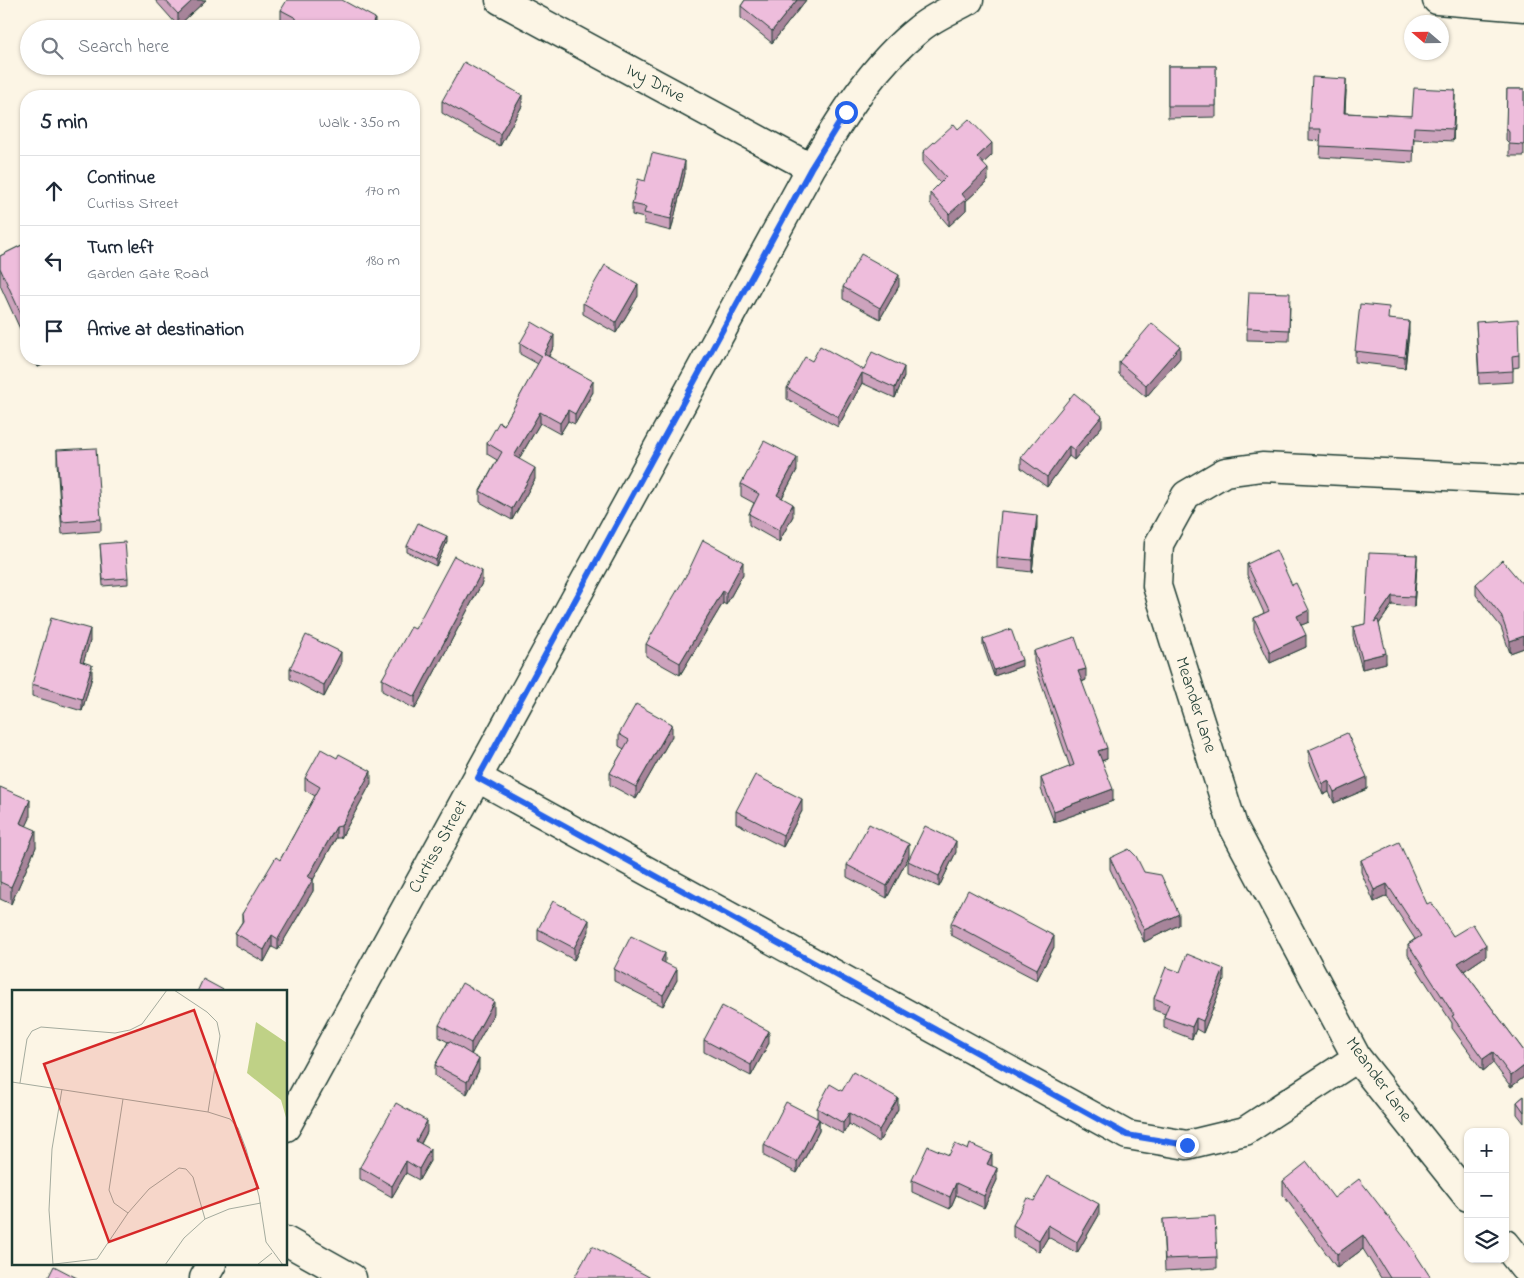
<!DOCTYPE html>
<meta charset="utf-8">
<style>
body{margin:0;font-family:"Indie Flower",sans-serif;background:#f6f6f7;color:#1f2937}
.controls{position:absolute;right:15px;bottom:15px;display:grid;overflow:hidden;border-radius:10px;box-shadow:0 1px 4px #0004}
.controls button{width:45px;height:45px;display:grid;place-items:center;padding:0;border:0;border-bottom:1px solid #e0e1e3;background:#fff;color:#1f2937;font:25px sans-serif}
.compass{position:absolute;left:1404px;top:15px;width:45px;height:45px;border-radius:50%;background:#fff;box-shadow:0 1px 4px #0004;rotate:290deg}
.stop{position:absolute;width:15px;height:15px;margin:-11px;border:4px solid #2563eb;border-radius:50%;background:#fff}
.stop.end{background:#2563eb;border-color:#fff;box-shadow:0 1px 5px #0008}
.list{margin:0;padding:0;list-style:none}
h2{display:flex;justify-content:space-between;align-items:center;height:65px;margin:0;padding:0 20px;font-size:21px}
h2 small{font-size:16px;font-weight:400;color:#747a83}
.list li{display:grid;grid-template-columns:32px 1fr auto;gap:15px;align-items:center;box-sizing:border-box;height:70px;padding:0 20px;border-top:1px solid #e0e1e3}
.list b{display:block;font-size:19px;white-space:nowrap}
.list p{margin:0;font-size:16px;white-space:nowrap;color:#747a83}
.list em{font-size:16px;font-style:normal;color:#747a83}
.icon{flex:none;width:28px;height:28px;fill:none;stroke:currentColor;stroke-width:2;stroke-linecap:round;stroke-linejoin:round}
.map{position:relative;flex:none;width:1524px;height:1278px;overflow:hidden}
.search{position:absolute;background:#fff;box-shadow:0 1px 4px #0004;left:20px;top:20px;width:400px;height:55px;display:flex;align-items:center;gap:12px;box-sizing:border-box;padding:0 18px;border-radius:28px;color:#747a83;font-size:19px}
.panel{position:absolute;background:#fff;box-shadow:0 1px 4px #0004;left:20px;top:90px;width:400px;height:275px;border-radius:20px}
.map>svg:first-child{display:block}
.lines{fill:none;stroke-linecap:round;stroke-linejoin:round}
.minor-casing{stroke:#1f3d34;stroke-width:31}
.minor{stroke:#fcf5e5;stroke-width:28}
.wall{fill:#cda3bd;stroke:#1f3d34}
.shaded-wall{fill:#a7849a;stroke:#1f3d34}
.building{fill:#eebddc;stroke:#1f3d34}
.route{stroke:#2563eb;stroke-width:6}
.labels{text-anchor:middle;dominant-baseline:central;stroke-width:5;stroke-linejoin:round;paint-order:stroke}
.street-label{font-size:18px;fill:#1f3d34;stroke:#fcf5e5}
.inset-road{fill:none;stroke:#a4ab9e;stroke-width:1}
.view{fill:#d62828;fill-opacity:0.15;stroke:#d62828;stroke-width:2.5}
.inset-edge{fill:none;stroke:#1f3d34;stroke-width:2.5}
</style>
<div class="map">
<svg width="1524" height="1278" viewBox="0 0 1524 1278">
<rect width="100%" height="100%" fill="#fcf5e5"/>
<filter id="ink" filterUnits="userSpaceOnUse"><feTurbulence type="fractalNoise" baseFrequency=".02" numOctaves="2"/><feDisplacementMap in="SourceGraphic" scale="10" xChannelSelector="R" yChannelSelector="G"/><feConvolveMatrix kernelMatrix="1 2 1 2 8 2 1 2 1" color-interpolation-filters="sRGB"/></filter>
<g filter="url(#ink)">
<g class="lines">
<defs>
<path id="minor" d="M 500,0 L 811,168
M 1437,0 L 1524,7
M 478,778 L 1127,1135 L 1187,1145 L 1245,1131 L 1357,1058
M 286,1127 L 811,168 C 842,117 872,66 919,29 C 933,17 953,9 969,0
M 1468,1197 L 1357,1058 L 1233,826 L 1157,586 L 1159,544 L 1186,495 L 1225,472 L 1262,467 L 1524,480
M 286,1241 L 352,1278
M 1505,1244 L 1524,1268
M 204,1278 L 212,1264"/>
</defs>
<use href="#minor" class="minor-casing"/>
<use href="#minor" class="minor"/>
</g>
<path class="wall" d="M 155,0 L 206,0 L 178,26 Z
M 745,0 L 806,0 L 772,43 L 741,18 L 741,6 Z
M 281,10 L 375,29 L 294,29 L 281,21 Z
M 1168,66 L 1216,66 L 1216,117 L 1168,118 Z
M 1507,89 L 1524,89 L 1524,156 L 1509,156 L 1509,143 L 1506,140 Z
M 1346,91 L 1345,113 L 1412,116 L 1455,102 L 1453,141 L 1414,139 L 1413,163 L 1320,157 L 1321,141 L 1309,140 L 1309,129 Z
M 442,101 L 522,106 L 500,146 L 442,113 Z
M 958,129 L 992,155 L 983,163 L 988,181 L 966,201 L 966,210 L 949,226 L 930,204 L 930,193 L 940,183 L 923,164 L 923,152 Z
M 685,173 L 671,231 L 644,224 L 644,218 L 632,215 L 632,204 L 645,181 Z
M 26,243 L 26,342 L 0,285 L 0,256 Z
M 899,286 L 880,319 L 843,299 L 843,287 Z
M 638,296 L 616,333 L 583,314 L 583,303 Z
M 1290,305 L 1289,341 L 1247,340 L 1247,328 Z
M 1389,319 L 1409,333 L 1405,368 L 1355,362 L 1355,351 Z
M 1476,322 L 1519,355 L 1519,367 L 1513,368 L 1513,382 L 1479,384 Z
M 520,343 L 554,346 L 549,356 L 593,392 L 575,424 L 568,421 L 560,434 L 540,423 L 519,459 L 535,479 L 512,520 L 480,502 L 480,491 L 497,460 L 487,454 L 487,443 L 504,425 L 538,364 L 520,354 Z
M 1180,358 L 1146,397 L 1119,374 L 1119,362 Z
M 34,359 L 55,359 L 38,367 Z
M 812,361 L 864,370 L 904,377 L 895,398 L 862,383 L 838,427 L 787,399 L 787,388 Z
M 1102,426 L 1074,460 L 1069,456 L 1047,487 L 1021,468 L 1021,458 Z
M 57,450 L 101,519 L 101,531 L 62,534 L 57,462 Z
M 797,470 L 782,498 L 793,516 L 779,542 L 749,525 L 749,514 L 754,503 L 741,496 L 741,484 Z
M 1037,527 L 1032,572 L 997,568 L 997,557 Z
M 447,542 L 436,566 L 407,552 L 407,546 Z
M 100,544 L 128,578 L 128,584 L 103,586 Z
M 1247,564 L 1309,622 L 1301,625 L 1306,647 L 1270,663 L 1254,630 L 1254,618 L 1264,613 L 1247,575 Z
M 1417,565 L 1414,607 L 1392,605 L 1379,624 L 1386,663 L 1362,669 L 1353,637 L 1353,627 L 1365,624 Z
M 743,574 L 726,605 L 723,603 L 680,675 L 646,656 L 646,644 Z
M 482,583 L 415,709 L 382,691 L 382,679 L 415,629 Z
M 1476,584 L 1524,586 L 1524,648 L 1510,653 L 1501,627 L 1476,595 Z
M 983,639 L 1022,666 L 994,676 L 983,645 Z
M 90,641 L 83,662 L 92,677 L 82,711 L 32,696 L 32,684 Z
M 1034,651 L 1086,680 L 1082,682 L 1107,759 L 1102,761 L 1113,801 L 1054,822 L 1041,789 L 1041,778 L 1070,767 L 1034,662 Z
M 341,664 L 324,697 L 290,679 L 290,668 Z
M 619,734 L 672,736 L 636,799 L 610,785 L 610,773 L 624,749 L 619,746 Z
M 1309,750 L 1367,789 L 1334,803 L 1329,792 L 1323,795 L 1309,761 Z
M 305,778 L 371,783 L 341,838 L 336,838 L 313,880 L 313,891 L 278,950 L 272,947 L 264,962 L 235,945 L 235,933 L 242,922 L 242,914 L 280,860 L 315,796 L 305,790 Z
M 0,787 L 30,818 L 26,826 L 36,847 L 11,904 L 0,899 Z
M 736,811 L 802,811 L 783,847 L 736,823 Z
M 956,852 L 939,887 L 908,873 L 908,861 Z
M 909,856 L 887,898 L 847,877 L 847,865 Z
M 1110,858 L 1144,872 L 1179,925 L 1144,942 L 1110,869 Z
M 1361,860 L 1427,904 L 1453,936 L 1486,956 L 1464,971 L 1524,1051 L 1524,1077 L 1511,1087 L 1493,1063 L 1483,1071 L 1452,1028 L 1452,1023 L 1408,955 L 1408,944 L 1415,939 L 1387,896 L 1374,902 L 1361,872 Z
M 951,923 L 1054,947 L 1037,980 L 951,935 Z
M 538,929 L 589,931 L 574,960 L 538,940 Z
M 665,963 L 677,980 L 663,1006 L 614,981 L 614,969 Z
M 1180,972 L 1224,980 L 1203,1033 L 1196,1029 L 1192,1039 L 1164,1028 L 1164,1017 L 1165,1014 L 1154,1010 L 1154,998 Z
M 494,1013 L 471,1054 L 479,1070 L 467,1094 L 435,1076 L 435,1065 L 448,1042 L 439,1037 L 439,1025 Z
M 704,1040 L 769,1043 L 751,1076 L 704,1052 Z
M 842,1091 L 898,1109 L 879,1142 L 849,1124 L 843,1134 L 819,1120 L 819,1131 L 797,1173 L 764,1156 L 764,1145 L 817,1118 L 817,1108 Z
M 1524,1096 L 1524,1123 L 1517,1114 L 1517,1102 Z
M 427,1132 L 421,1144 L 430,1161 L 419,1180 L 406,1173 L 392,1197 L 360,1179 L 360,1167 Z
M 949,1155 L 991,1166 L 997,1180 L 984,1208 L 956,1195 L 950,1209 L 912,1192 L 912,1180 Z
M 1283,1181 L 1334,1198 L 1431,1278 L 1381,1278 L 1363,1249 L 1337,1268 L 1283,1195 Z
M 1034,1201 L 1099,1215 L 1077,1253 L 1048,1237 L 1039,1252 L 1013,1237 L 1013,1225 Z
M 1163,1219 L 1217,1257 L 1217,1268 L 1165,1271 Z"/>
<path class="shaded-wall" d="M 193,0 L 206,0 L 178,26 L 178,14 Z
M 797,0 L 806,0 L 772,43 L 772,31 Z
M 375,18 L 375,29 L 370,29 Z
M 1346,79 L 1346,91 L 1344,124 L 1344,113 Z
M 1455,90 L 1455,102 L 1453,141 L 1453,129 Z
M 522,95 L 522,106 L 500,146 L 500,134 Z
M 992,143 L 992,155 L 977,169 L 977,157 Z
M 685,161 L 685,173 L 671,231 L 671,219 Z
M 988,169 L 988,181 L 966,201 L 966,210 L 949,226 L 949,214 L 962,194 Z
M 899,275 L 899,286 L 880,319 L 880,308 Z
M 638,284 L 638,296 L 616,333 L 616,322 Z
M 1409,321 L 1409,333 L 1405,368 L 1405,357 Z
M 554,335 L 554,346 L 544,365 L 544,354 Z
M 1180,346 L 1180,358 L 1146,397 L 1146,385 Z
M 38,359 L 55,359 L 38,367 Z
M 904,367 L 904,377 L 895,398 L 895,388 Z
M 862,373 L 862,383 L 838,427 L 838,417 Z
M 593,381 L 593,392 L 575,424 L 575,414 Z
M 568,410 L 568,421 L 560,434 L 560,423 Z
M 540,412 L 540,423 L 514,467 L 514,456 Z
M 1102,416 L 1102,426 L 1074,460 L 1074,450 Z
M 1069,446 L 1069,456 L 1047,487 L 1047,477 Z
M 797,458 L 797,470 L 777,507 L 777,495 Z
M 535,468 L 535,479 L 512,520 L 512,509 Z
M 793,504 L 793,516 L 779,542 L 779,530 Z
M 1037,515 L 1037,527 L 1032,572 L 1032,560 Z
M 447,536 L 447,542 L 436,566 L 436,560 Z
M 1417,555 L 1417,565 L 1414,607 L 1414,597 Z
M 743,562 L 743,574 L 726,605 L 726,593 Z
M 482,571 L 482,583 L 415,709 L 415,697 Z
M 723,591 L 723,603 L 680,675 L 680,663 Z
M 1392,596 L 1392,605 L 1374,631 L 1374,622 Z
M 1309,610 L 1309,622 L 1297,627 L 1297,616 Z
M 90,629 L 90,641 L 80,673 L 80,661 Z
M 1306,635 L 1306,647 L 1270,663 L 1270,652 Z
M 1524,636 L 1524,648 L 1510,653 L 1510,641 Z
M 341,652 L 341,664 L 324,697 L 324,685 Z
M 1386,653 L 1386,663 L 1362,669 L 1362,659 Z
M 1022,660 L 1022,666 L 994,676 L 994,670 Z
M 92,665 L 92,677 L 82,711 L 82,699 Z
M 1086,669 L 1086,680 L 1078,683 L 1078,671 Z
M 672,724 L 672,736 L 636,799 L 636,787 Z
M 1107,748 L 1107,759 L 1098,762 L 1098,751 Z
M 371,771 L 371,783 L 341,838 L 341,826 Z
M 1367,777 L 1367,789 L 1334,803 L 1334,792 Z
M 1329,781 L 1329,792 L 1323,795 L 1323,784 Z
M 1113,789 L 1113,801 L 1054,822 L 1054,811 Z
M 802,799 L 802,811 L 783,847 L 783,835 Z
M 30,800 L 30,818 L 20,840 L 20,823 Z
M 336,827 L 336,838 L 313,880 L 313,891 L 278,950 L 278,939 L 308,877 Z
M 36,830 L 36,847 L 11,904 L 11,887 Z
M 956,841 L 956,852 L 939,887 L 939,876 Z
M 909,844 L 909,856 L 887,898 L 887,886 Z
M 1387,884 L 1387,896 L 1374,902 L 1374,890 Z
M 1179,914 L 1179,925 L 1144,942 L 1144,930 Z
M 589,920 L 589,931 L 574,960 L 574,948 Z
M 272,935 L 272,947 L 264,962 L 264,950 Z
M 1054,936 L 1054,947 L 1037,980 L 1037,969 Z
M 1486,945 L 1486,956 L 1458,975 L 1458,963 Z
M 665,953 L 665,965 L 661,961 Z
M 677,969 L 677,980 L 663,1006 L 663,995 Z
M 1224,969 L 1224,980 L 1203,1033 L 1203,1021 Z
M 494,1001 L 494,1013 L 471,1055 L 471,1043 Z
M 1196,1018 L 1196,1029 L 1192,1039 L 1192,1027 Z
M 769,1031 L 769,1043 L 751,1076 L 751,1065 Z
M 1493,1052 L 1493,1063 L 1483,1071 L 1483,1059 Z
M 479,1059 L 479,1070 L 467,1094 L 467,1082 Z
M 1524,1066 L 1524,1077 L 1511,1087 L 1511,1076 Z
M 898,1098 L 898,1109 L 879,1142 L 879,1130 Z
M 849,1113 L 849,1124 L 843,1134 L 843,1123 Z
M 819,1119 L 819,1131 L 797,1173 L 797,1162 Z
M 427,1121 L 427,1132 L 416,1152 L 416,1141 Z
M 430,1149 L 430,1161 L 419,1180 L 419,1169 Z
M 992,1154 L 992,1166 L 987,1176 L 987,1164 Z
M 406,1161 L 406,1173 L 392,1197 L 392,1186 Z
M 997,1168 L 997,1180 L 984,1208 L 984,1196 Z
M 956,1183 L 956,1195 L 950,1209 L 950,1197 Z
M 1099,1204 L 1099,1215 L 1077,1253 L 1077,1242 Z
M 1048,1225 L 1048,1237 L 1039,1252 L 1039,1240 Z
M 1363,1235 L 1363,1249 L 1337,1268 L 1337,1254 Z"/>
<path class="building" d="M 165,0 L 193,0 L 178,14 Z
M 287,0 L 342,0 L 375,18 L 370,29 L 306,29 L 297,23 L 296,18 L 281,10 Z
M 745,0 L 797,0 L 772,31 L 741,6 Z
M 464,62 L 522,95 L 500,134 L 442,101 Z
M 1168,66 L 1216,66 L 1216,106 L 1168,106 Z
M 1312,77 L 1346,79 L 1344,113 L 1412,116 L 1414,88 L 1455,90 L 1453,129 L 1414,127 L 1413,151 L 1320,146 L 1321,129 L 1309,129 Z
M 1507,89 L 1524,89 L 1524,145 L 1509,144 L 1509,132 L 1506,128 Z
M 969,119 L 992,143 L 977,157 L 988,169 L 962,194 L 966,199 L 949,214 L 930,193 L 946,177 L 923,152 L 954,124 L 958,129 Z
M 652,153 L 685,161 L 671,219 L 644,213 L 646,207 L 632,204 L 638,179 L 645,181 Z
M 26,243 L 26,325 L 0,268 L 0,256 Z
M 861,254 L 899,275 L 880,308 L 843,287 Z
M 605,265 L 638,284 L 616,322 L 583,303 Z
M 1249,292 L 1290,293 L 1289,330 L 1247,328 Z
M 1360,304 L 1389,307 L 1388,319 L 1409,321 L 1405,357 L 1355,351 Z
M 1518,319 L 1519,355 L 1512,356 L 1513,371 L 1479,373 L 1476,322 Z
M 532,322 L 554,335 L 544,354 L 593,381 L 575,414 L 568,410 L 560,423 L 540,412 L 514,456 L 535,468 L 512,509 L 480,491 L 502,452 L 487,443 L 499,422 L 504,425 L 542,356 L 520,343 Z
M 1152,323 L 1180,346 L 1146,385 L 1119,362 Z
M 820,346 L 864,370 L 872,352 L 904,367 L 895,388 L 862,373 L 838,417 L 787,388 L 805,357 L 812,361 Z
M 1074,393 L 1102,416 L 1074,450 L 1069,446 L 1047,477 L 1021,458 Z
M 764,441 L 797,458 L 777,495 L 793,504 L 779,530 L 749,514 L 759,494 L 741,484 Z
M 96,448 L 101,519 L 62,522 L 57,450 Z
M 1001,511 L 1037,515 L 1032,560 L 997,557 Z
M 418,523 L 447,536 L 436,560 L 407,546 Z
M 703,540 L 743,562 L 726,593 L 723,591 L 680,663 L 646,644 L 688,572 Z
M 125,542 L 128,578 L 103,580 L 100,544 Z
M 1276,550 L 1292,585 L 1296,583 L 1309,610 L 1297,616 L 1306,635 L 1270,652 L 1254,618 L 1269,611 L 1247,564 Z
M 1369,553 L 1417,555 L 1414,597 L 1392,596 L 1374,622 L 1378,620 L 1386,653 L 1362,659 L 1353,627 L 1365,624 Z
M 454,556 L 482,571 L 415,697 L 382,679 L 411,627 L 415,629 Z
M 1502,560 L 1524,586 L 1524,636 L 1510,641 L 1501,615 L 1476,584 Z
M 51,618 L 90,629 L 80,661 L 92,665 L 82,699 L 32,684 Z
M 1011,629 L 1022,660 L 994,670 L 983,639 Z
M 306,635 L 341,652 L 324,685 L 290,668 Z
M 1075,637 L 1086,669 L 1078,671 L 1107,748 L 1098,751 L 1113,789 L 1054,811 L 1041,778 L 1074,765 L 1034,651 Z
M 636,704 L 672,724 L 636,787 L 610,773 L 629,740 L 619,734 Z
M 1347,733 L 1367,777 L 1334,792 L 1329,781 L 1323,784 L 1309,750 Z
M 321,749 L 337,758 L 339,754 L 371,771 L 341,826 L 336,827 L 308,877 L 313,879 L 278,939 L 272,935 L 264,950 L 235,933 L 243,921 L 242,914 L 276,857 L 280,860 L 320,787 L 305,778 Z
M 755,775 L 802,799 L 783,835 L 736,811 Z
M 0,787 L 30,800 L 20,823 L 36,830 L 11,887 L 0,882 Z
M 869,824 L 909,844 L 887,886 L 847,865 Z
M 925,826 L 956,841 L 939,876 L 908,861 Z
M 1399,842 L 1427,904 L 1431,902 L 1453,936 L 1473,924 L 1486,945 L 1458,963 L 1524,1051 L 1524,1066 L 1511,1076 L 1493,1052 L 1483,1059 L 1452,1016 L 1454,1015 L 1408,944 L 1421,936 L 1387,884 L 1374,890 L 1361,860 Z
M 1129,849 L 1136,856 L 1144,872 L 1161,875 L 1179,914 L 1144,930 L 1110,858 Z
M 968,890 L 1054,936 L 1037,969 L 951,923 Z
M 553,901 L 589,920 L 574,948 L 538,929 Z
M 631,936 L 665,953 L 661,961 L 677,969 L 663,995 L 614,969 Z
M 1187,954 L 1224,969 L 1203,1021 L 1196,1018 L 1192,1027 L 1164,1017 L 1169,1004 L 1154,998 L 1166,967 L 1180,972 Z
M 203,979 L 227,992 L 197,992 Z
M 462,983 L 494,1001 L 471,1043 L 439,1025 Z
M 722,1006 L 769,1031 L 751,1065 L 704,1040 Z
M 449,1041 L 479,1059 L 467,1082 L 435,1065 Z
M 853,1072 L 898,1098 L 879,1130 L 849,1113 L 843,1123 L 817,1108 L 830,1084 L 842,1091 Z
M 1524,1096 L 1524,1112 L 1517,1102 Z
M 786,1102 L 819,1119 L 797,1162 L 764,1145 Z
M 396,1103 L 427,1121 L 416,1141 L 430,1149 L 419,1169 L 406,1161 L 392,1186 L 360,1167 Z
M 955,1144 L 968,1150 L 970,1144 L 992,1154 L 987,1164 L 997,1168 L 984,1196 L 956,1183 L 950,1197 L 912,1180 L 928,1146 L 949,1155 Z
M 1307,1162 L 1334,1198 L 1359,1179 L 1407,1241 L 1431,1278 L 1390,1278 L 1363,1235 L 1337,1254 L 1283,1181 Z
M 1048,1176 L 1099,1204 L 1077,1242 L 1048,1225 L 1039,1240 L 1013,1225 L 1027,1198 L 1034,1201 Z
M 1215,1216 L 1217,1257 L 1165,1259 L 1163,1219 Z
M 592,1246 L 651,1278 L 574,1278 Z
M 54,1266 L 77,1278 L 48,1278 Z"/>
</g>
<g class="lines" filter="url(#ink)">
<path class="route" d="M 846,112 L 811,168 L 478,778 L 1127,1135 L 1187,1145"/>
</g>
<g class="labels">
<g class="street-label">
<text transform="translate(655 84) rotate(28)">Ivy Drive</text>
<text transform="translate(1195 705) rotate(72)">Meander Lane</text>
<text transform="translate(439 847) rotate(-61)">Curtiss Street</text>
<text transform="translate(1378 1080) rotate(54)">Meander Lane</text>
</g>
</g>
<g transform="translate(12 990)">
<rect width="275" height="275" fill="#fcf5e5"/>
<path d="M 244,32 L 275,53 L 275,131 L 269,110 L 235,83 Z" fill="#bfd186"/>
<path class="inset-road" d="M 162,0 L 195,22 L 205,32 L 208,46 L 196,122M 0,92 L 196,122 L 218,129 L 226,138 L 234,159 L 247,206 L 254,252 L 271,275M 8,93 L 15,49 L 20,41 L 29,37 L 103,43 L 118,40 L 130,34 L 155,0M 111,109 L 97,200 L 102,213 L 116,223M 41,274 L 37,220 L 40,159 L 50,99M 34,275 L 85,269 L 116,223 L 137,199 L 167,178 L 174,179 L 181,187 L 193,229M 153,275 L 172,248 L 193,229 L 217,219 L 249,213M 245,275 L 260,263"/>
<path class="view" d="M 182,20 L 246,198 L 97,252 L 32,74 Z"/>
<rect width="275" height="275" class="inset-edge"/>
</g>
</svg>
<div class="controls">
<button>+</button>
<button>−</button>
<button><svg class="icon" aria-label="layers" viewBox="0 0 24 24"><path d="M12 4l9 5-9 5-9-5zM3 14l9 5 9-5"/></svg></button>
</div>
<svg class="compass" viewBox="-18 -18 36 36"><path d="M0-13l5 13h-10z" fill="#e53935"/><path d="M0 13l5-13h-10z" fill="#747a83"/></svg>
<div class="stop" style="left:846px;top:112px"></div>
<div class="stop end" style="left:1187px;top:1145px"></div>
<div class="search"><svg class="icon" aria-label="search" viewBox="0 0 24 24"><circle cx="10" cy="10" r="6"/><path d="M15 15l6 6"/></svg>Search here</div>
<section class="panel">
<h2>5 min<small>Walk · 350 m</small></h2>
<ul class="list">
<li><svg class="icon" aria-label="ahead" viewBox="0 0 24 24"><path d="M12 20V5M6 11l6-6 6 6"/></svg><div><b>Continue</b><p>Curtiss Street</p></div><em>170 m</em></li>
<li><svg class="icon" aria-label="left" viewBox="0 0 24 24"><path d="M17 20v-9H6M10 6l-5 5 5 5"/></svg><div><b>Turn left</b><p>Garden Gate Road</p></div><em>180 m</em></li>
<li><svg class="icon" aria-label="arrive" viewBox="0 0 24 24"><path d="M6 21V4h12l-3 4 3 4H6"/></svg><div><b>Arrive at destination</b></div></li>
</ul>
</section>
</div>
